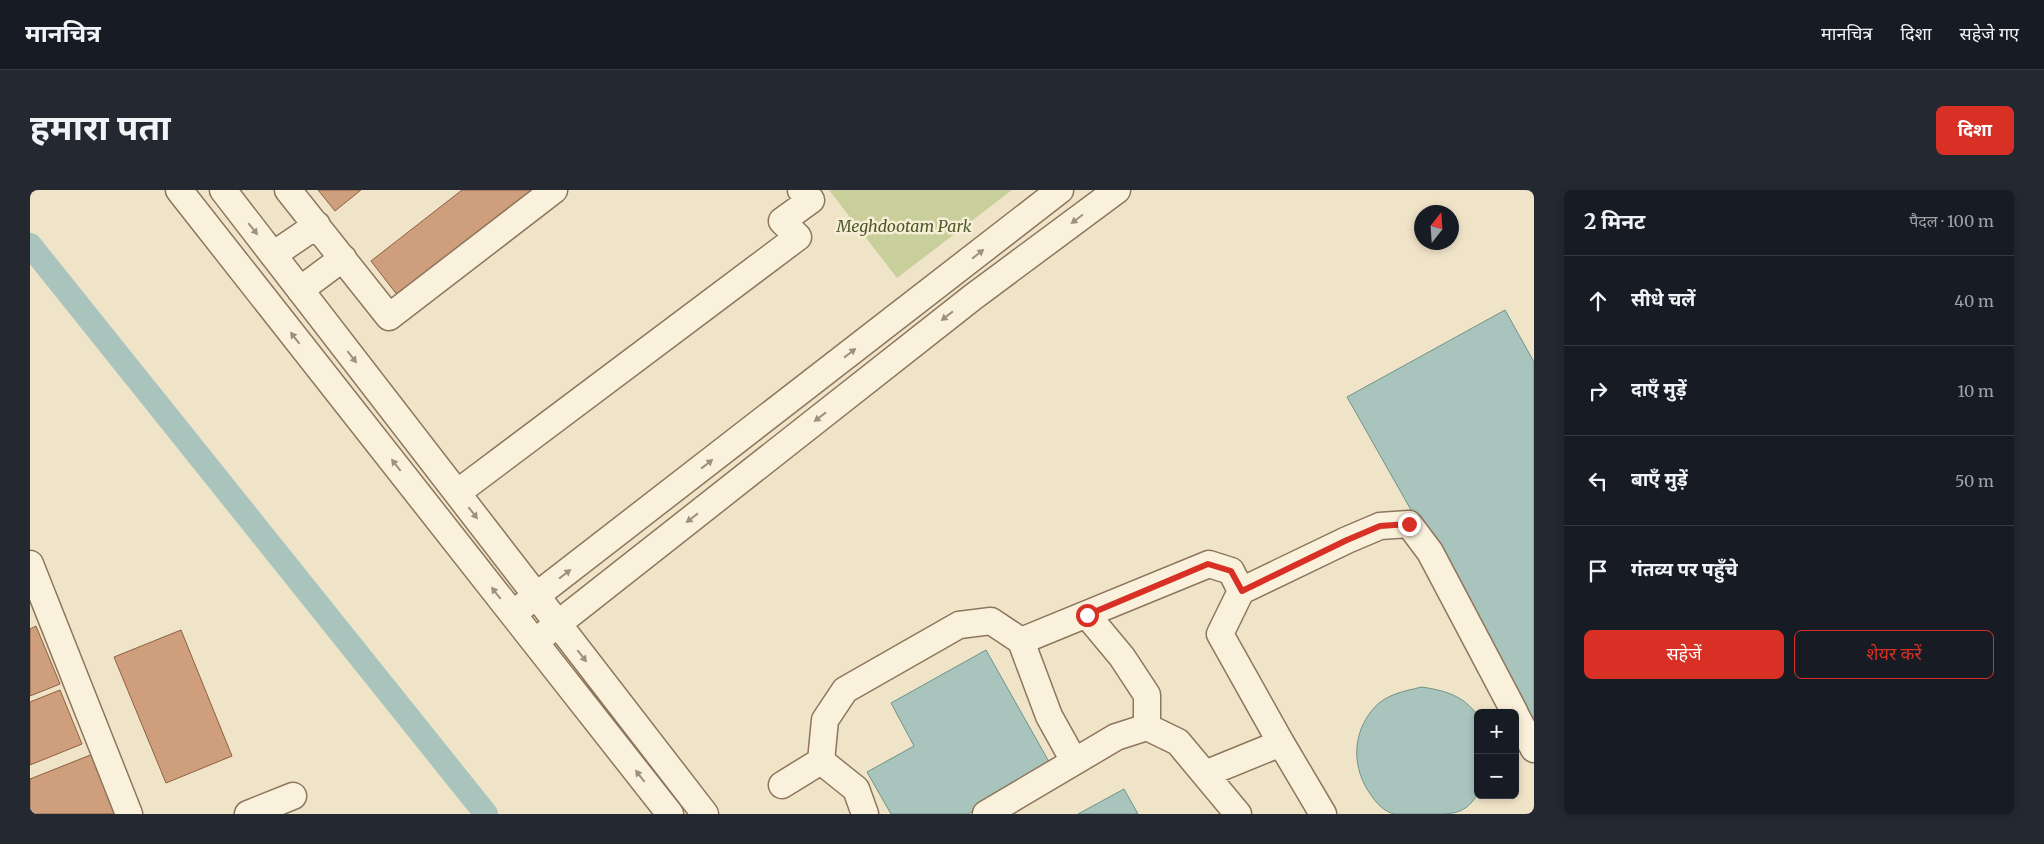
<!DOCTYPE html>
<html lang="hi">
<meta charset="utf-8">
<style>
body{margin:0;font-family:Merriweather,"Noto Sans Devanagari",serif;background:#242831;color:#f1f3f6}
.controls{position:absolute;right:15px;bottom:15px;display:grid;overflow:hidden;border-radius:8px;box-shadow:0 2px 8px #0003}
.controls button{width:45px;height:45px;display:grid;place-items:center;padding:0;border:0;border-bottom:1px solid #363941;background:#171b24;color:#f1f3f6;font:25px sans-serif}
.compass{position:absolute;left:1384px;top:15px;width:45px;height:45px;border-radius:50%;background:#171b24;box-shadow:0 2px 8px #0003;rotate:17deg}
.stop{position:absolute;width:15px;height:15px;margin:-11px;border:4px solid #d93025;border-radius:50%;background:#fff}
.stop.end{background:#d93025;border-color:#fff;box-shadow:0 1px 5px #0008}
.list{margin:0;padding:0;list-style:none}
h2{display:flex;justify-content:space-between;align-items:center;height:65px;margin:0;padding:0 20px;font-size:21px}
h2 small{font-size:16px;font-weight:400;color:#9ea1a6}
.list li{display:grid;grid-template-columns:32px 1fr auto;gap:15px;align-items:center;box-sizing:border-box;height:90px;padding:0 20px;border-top:1px solid #363941}
.list b{display:block;font-size:19px;white-space:nowrap}
.list em{font-size:16px;font-style:normal;color:#9ea1a6}
.actions{display:flex;gap:10px;padding:15px 20px}
.actions a{flex:1;padding:11px 0;border:1px solid #d93025;border-radius:8px;text-align:center;font-size:18px;color:#d93025}
.actions .main{background:#d93025;color:#fff}
.icon{flex:none;width:28px;height:28px;fill:none;stroke:currentColor;stroke-width:2;stroke-linecap:round;stroke-linejoin:round}
.map{position:relative;flex:none;width:1504px;height:624px;overflow:hidden;border-radius:8px}
header{display:flex;align-items:center;gap:30px;box-sizing:border-box;height:70px;padding:0 25px;background:#171b24;border-bottom:1px solid #363941}
header strong{font-size:24px}
nav{display:flex;gap:28px;margin-inline-start:auto;font-size:18px}
.intro{display:flex;align-items:center;justify-content:space-between;box-sizing:border-box;height:120px;padding:0 30px}
h1{margin:0;font-size:35px}
.button{padding:12px 22px;border-radius:8px;background:#d93025;color:#fff;font-size:18px;font-weight:700}
main{display:flex;gap:30px;padding:0 30px}
aside{flex:1;background:#171b24;border-radius:8px;box-shadow:0 2px 8px #0003}
.map>svg:first-child{display:block}
.green{fill:#c9cf9b}
.water{fill:#a9c4bc;stroke:#6f938a}
.lines{fill:none;stroke-linecap:round;stroke-linejoin:round}
.canal{stroke:#a9c4bc;stroke-width:24}
.building{fill:#cf9f7d;stroke:#8d5f41}
.minor-casing{stroke:#8d765c;stroke-width:29}
.minor{stroke:#faf1dc;stroke-width:26}
.oneway{fill:#9c907e}
.route{stroke:#d93025;stroke-width:6}
.labels{text-anchor:middle;dominant-baseline:central;stroke-width:5;stroke-linejoin:round;paint-order:stroke}
.park-label{font-size:16px;font-style:italic;fill:#4d5a26;stroke:#f7eed8}
</style>
<header>
<strong>मानचित्र</strong>
<nav><a>मानचित्र</a><a>दिशा</a><a>सहेजे गए</a></nav>
</header>
<div class="intro"><h1>हमारा पता</h1><a class="button">दिशा</a></div>
<main>
<div class="map">
<svg width="1504" height="624" viewBox="0 0 1504 624">
<rect width="100%" height="100%" fill="#f0e4c8"/>
<path class="green" d="M 799,0 L 982,0 L 867,88 Z"/>
<path class="water" d="M 1475,120 L 1504,172 L 1504,537 L 1317,207 Z
M 956,460 L 1022,577 L 938,624 L 861,624 L 837,582 L 884,556 L 861,513 Z
M 1392,497 C 1416,501 1433,505 1448,526 L 1448,604 C 1435,624 1424,624 1403,624 C 1391,624 1376,624 1364,624 C 1355,622 1346,613 1341,605 C 1322,579 1321,544 1344,518 C 1356,504 1375,501 1392,497 Z
M 1094,599 L 1108,624 L 1048,624 Z"/>
<g class="lines">
<path class="canal" d="M 0,55 L 456,624"/>
</g>
<path class="building" d="M 288,0 L 331,0 L 305,21 Z
M 432,0 L 505,0 L 368,106 L 341,71 Z
M 6,436 L 30,494 L 0,506 L 0,439 Z
M 151,440 L 202,566 L 136,593 L 84,467 Z
M 30,500 L 52,554 L 0,575 L 0,512 Z
M 68,562 L 93,624 L 0,624 L 0,589 Z"/>
<g class="lines">
<defs>
<path id="minor" d="M 149,0 L 640,624
M 193,0 L 675,624
M 258,0 L 359,127 L 524,0
M 243,65 L 287,35
M 270,100 L 313,68
M 427,303 L 768,47 L 752,31 L 781,10 L 771,0
M 0,374 L 99,624
M 493,416 L 1030,0
M 1057,425 L 1092,467 L 1117,505 L 1117,537
M 515,444 L 943,107 L 1087,0
M 991,451 L 1019,526 L 1044,571
M 1485,524 L 1504,559
M 1251,553 L 1293,624
M 791,571 L 826,599 L 835,624
M 1175,584 L 1251,553 L 1190,444 L 1211,401
M 752,595 L 791,571 L 795,530 L 815,500 L 929,435 L 961,431 L 991,451 L 1179,374 L 1201,381 L 1211,401 L 1317,350 L 1350,336 L 1379,334 L 1400,362 L 1485,523
M 218,624 L 263,606
M 956,624 L 1086,547 L 1117,537 L 1148,552 L 1208,624"/>
</defs>
<use href="#minor" class="minor-casing"/>
<use href="#minor" class="minor"/>
</g>
<defs><path id="oneway-solid" d="M-6-.8H1V-3.2L6.5 0L1 3.2V.8H-6Z" transform="scale(1.25)"/></defs>
<g class="oneway">
<use href="#oneway-solid" transform="translate(1047 29) rotate(143)"/>
<use href="#oneway-solid" transform="translate(223 39) rotate(52)"/>
<use href="#oneway-solid" transform="translate(948 64) rotate(-38)"/>
<use href="#oneway-solid" transform="translate(917 126) rotate(142)"/>
<use href="#oneway-solid" transform="translate(265 148) rotate(-128)"/>
<use href="#oneway-solid" transform="translate(820 163) rotate(-38)"/>
<use href="#oneway-solid" transform="translate(322 167) rotate(52)"/>
<use href="#oneway-solid" transform="translate(790 227) rotate(142)"/>
<use href="#oneway-solid" transform="translate(677 274) rotate(-38)"/>
<use href="#oneway-solid" transform="translate(366 275) rotate(-128)"/>
<use href="#oneway-solid" transform="translate(443 323) rotate(52)"/>
<use href="#oneway-solid" transform="translate(662 328) rotate(142)"/>
<use href="#oneway-solid" transform="translate(535 384) rotate(-38)"/>
<use href="#oneway-solid" transform="translate(466 403) rotate(-128)"/>
<use href="#oneway-solid" transform="translate(552 466) rotate(52)"/>
<use href="#oneway-solid" transform="translate(610 586) rotate(-128)"/>
</g>
<g class="lines">
<path class="route" d="M 1057,425 L 1178,374 L 1201,381 L 1212,401 L 1317,350 L 1350,336 L 1379,334"/>
</g>
<g class="labels">
<g class="park-label">
<text x="874" y="36">Meghdootam Park</text>
</g>
</g>
</svg>
<div class="controls">
<button>+</button>
<button>−</button>
</div>
<svg class="compass" viewBox="-18 -18 36 36"><path d="M0-13l5 13h-10z" fill="#e53935"/><path d="M0 13l5-13h-10z" fill="#9ea1a6"/></svg>
<div class="stop" style="left:1057px;top:425px"></div>
<div class="stop end" style="left:1379px;top:334px"></div>
</div>
<aside>
<h2>2 मिनट<small>पैदल · 100 m</small></h2>
<ul class="list">
<li><svg class="icon" aria-label="ahead" viewBox="0 0 24 24"><path d="M12 20V5M6 11l6-6 6 6"/></svg><div><b>सीधे चलें</b></div><em>40 m</em></li>
<li><svg class="icon" aria-label="right" viewBox="0 0 24 24"><path d="M7 20v-9h11M14 6l5 5-5 5"/></svg><div><b>दाएँ मुड़ें</b></div><em>10 m</em></li>
<li><svg class="icon" aria-label="left" viewBox="0 0 24 24"><path d="M17 20v-9H6M10 6l-5 5 5 5"/></svg><div><b>बाएँ मुड़ें</b></div><em>50 m</em></li>
<li><svg class="icon" aria-label="arrive" viewBox="0 0 24 24"><path d="M6 21V4h12l-3 4 3 4H6"/></svg><div><b>गंतव्य पर पहुँचे</b></div></li>
</ul>
<div class="actions"><a class="main">सहेजें</a><a>शेयर करें</a></div>
</aside>
</main>
